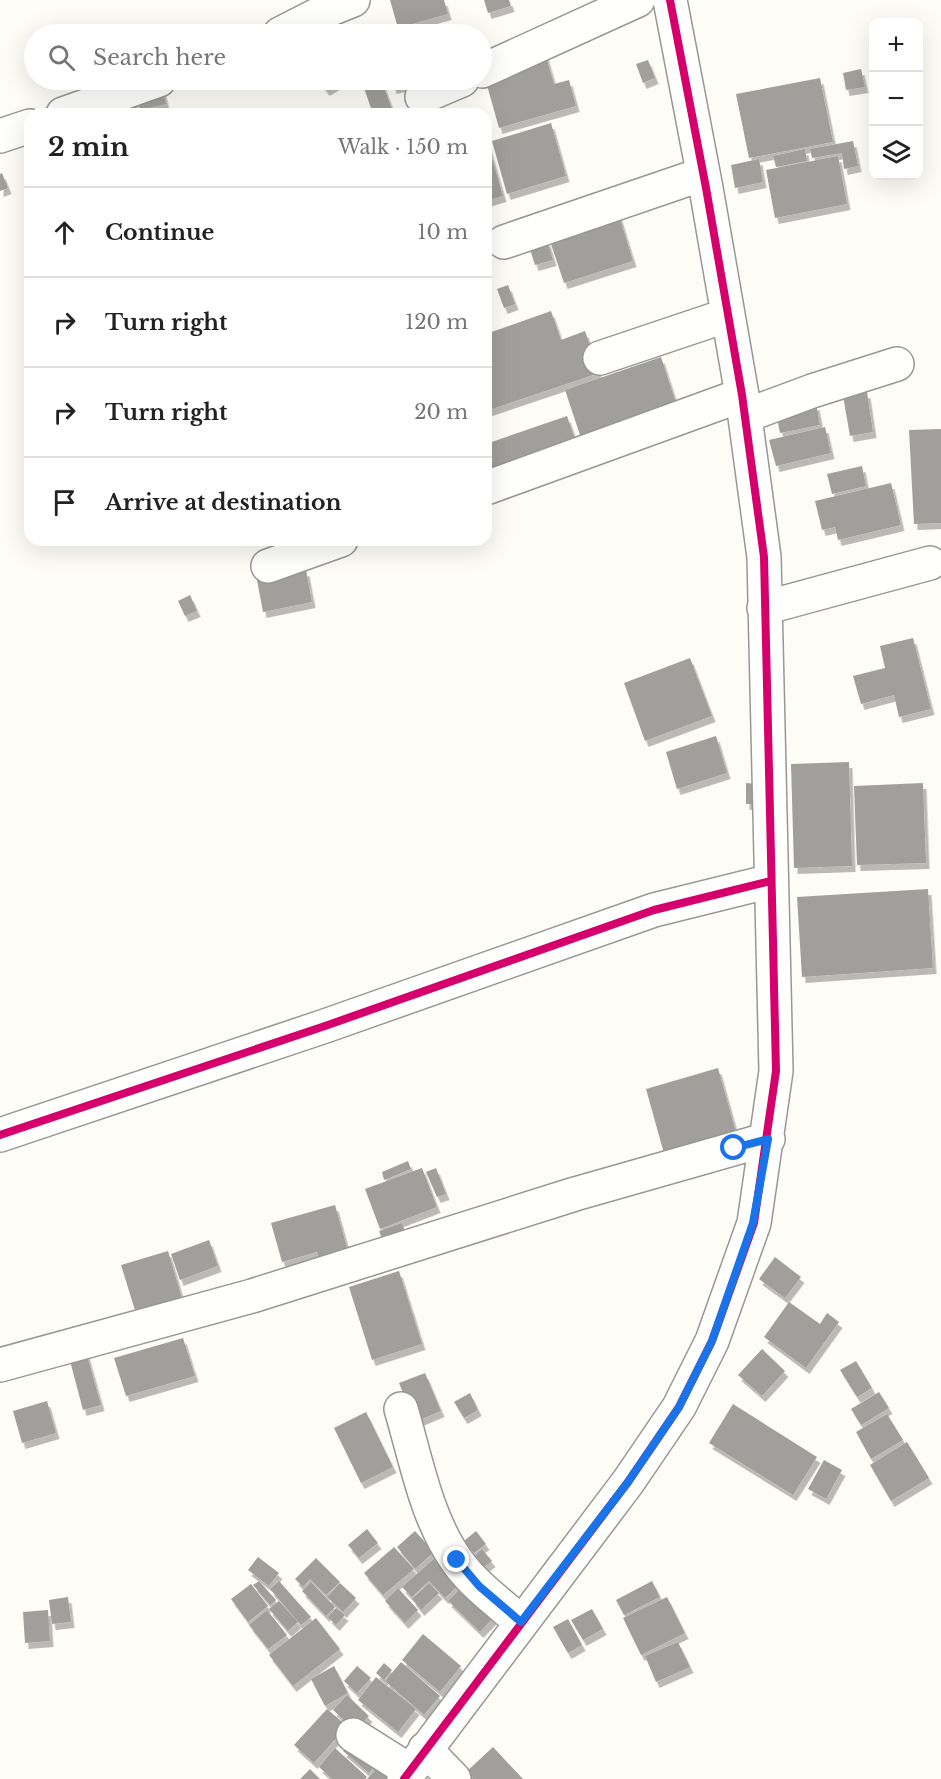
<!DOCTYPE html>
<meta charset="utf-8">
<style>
body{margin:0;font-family:"Libre Baskerville",serif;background:#f2f2f2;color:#222}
.controls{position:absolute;right:18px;top:18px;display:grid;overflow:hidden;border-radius:12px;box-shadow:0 6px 24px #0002}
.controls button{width:54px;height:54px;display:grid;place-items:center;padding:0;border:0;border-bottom:2px solid #e0e0e0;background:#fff;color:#222;font:30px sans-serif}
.stop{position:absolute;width:18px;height:18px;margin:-14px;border:4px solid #1a73e8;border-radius:50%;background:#fff}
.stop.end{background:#1a73e8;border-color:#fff;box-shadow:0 2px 6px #0008}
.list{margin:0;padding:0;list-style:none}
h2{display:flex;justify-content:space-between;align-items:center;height:78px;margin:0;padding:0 24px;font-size:26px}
h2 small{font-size:20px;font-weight:400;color:#767676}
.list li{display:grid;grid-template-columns:39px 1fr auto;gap:18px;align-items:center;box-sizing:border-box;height:90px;padding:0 24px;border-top:2px solid #e0e0e0}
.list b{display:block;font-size:22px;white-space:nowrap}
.list em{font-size:20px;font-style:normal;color:#767676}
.icon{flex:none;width:33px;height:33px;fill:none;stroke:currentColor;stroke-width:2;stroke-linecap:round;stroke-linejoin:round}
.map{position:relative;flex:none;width:941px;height:1779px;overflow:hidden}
.search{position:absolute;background:#fff;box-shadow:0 6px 24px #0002;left:24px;top:24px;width:468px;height:66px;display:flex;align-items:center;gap:15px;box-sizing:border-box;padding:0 21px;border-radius:33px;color:#767676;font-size:22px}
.panel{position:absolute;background:#fff;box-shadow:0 6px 24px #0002;left:24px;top:108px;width:468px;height:438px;border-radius:18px}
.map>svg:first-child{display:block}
.building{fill:#a19f9c;filter:url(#shadow)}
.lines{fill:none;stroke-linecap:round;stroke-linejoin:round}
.minor-casing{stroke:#979795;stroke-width:36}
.minor{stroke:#fffffe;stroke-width:33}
.cycleway-casing{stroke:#fff;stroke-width:11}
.cycleway{stroke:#d6006c;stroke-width:8}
.route{stroke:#1a73e8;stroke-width:8}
</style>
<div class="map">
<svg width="941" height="1779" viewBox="0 0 941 1779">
<defs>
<filter id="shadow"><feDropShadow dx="3.5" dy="6" stdDeviation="0" flood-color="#0004"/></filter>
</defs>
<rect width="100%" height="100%" fill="#fdfcf7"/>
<path class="building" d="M 390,0 L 444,0 L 448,14 L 398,28 Z
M 484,0 L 509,0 L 511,6 L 488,13 Z
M 332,14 L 343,34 L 316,34 L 311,27 Z
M 545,53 L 554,84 L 569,80 L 576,106 L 499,128 L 483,71 Z
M 648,60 L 655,78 L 643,83 L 636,64 Z
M 861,69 L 865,87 L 846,90 L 843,73 Z
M 820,78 L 833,142 L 749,158 L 736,94 Z
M 319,80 L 343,80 L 326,90 Z
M 391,80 L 427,80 L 393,88 Z
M 382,82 L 392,109 L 373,114 L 364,88 Z
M 162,87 L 166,104 L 140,110 L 136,93 Z
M 134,95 L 137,110 L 117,114 L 114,100 Z
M 167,107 L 168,114 L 143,114 L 142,113 Z
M 551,123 L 566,176 L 507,194 L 492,141 Z
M 486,138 L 503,196 L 486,201 Z
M 853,141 L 858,166 L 844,169 L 842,153 L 812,158 L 810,149 Z
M 805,149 L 807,161 L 776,167 L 773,156 Z
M 838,156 L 847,204 L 775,218 L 766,170 Z
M 759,159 L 763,182 L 735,188 L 731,165 Z
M 2,173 L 8,188 L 0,191 L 0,174 Z
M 618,212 L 633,261 L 564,283 L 548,235 Z
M 547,240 L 553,260 L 535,265 L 529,246 Z
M 508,285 L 515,304 L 504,308 L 497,289 Z
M 551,311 L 561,340 L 585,331 L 599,373 L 486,411 L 486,334 Z
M 661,357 L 677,406 L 581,438 L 565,390 Z
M 867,392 L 873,432 L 850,436 L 843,396 Z
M 816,404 L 820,425 L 780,433 L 776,413 Z
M 567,416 L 576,442 L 486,473 L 486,444 Z
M 825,427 L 831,453 L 776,466 L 769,440 Z
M 941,429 L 941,523 L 914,524 L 909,430 Z
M 862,466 L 866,486 L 832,494 L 827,474 Z
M 891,483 L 901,525 L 838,540 L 835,527 L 822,530 L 815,501 Z
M 306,570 L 312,602 L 263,612 L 257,580 Z
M 190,595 L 197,611 L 185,616 L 178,601 Z
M 913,638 L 931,709 L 899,717 L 894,695 L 861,704 L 853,676 L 885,668 L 880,646 Z
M 690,658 L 712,716 L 645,741 L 624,683 Z
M 716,736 L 727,773 L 677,789 L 666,752 Z
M 849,762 L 852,866 L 794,868 L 791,764 Z
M 746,783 L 757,784 L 757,804 L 746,804 Z
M 923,783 L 926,863 L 857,865 L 854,786 Z
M 928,889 L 933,968 L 802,977 L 797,897 Z
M 718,1068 L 737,1136 L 665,1157 L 646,1089 Z
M 408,1161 L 411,1169 L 384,1180 L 382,1172 Z
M 422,1168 L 437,1207 L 380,1229 L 365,1189 Z
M 436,1168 L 446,1194 L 437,1197 L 426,1172 Z
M 335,1205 L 350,1258 L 321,1266 L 317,1252 L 282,1262 L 271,1223 Z
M 402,1223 L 407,1238 L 385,1246 L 379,1231 Z
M 209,1240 L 218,1266 L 180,1280 L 171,1254 Z
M 168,1251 L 184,1305 L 138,1320 L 121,1265 Z
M 775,1257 L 801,1277 L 785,1298 L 759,1279 Z
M 399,1271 L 422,1344 L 372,1360 L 349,1287 Z
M 789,1302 L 820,1324 L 827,1313 L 839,1322 L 806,1368 L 764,1337 Z
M 183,1338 L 195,1376 L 126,1396 L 114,1358 Z
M 762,1349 L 785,1371 L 762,1396 L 738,1375 Z
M 86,1352 L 101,1405 L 83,1410 L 69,1357 Z
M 856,1361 L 872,1388 L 857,1397 L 840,1370 Z
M 425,1373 L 441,1411 L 415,1422 L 399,1383 Z
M 879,1392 L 889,1408 L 861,1425 L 851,1409 Z
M 470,1393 L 478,1410 L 464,1418 L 454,1402 Z
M 47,1401 L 56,1433 L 22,1443 L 13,1411 Z
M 733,1404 L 817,1457 L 793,1495 L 709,1443 Z
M 366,1412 L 393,1467 L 361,1483 L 334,1428 Z
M 887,1414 L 903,1440 L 871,1459 L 856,1432 Z
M 907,1442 L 929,1478 L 891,1501 L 870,1465 Z
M 824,1460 L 842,1470 L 826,1499 L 808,1489 Z
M 367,1529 L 378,1543 L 359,1558 L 348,1545 Z
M 415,1531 L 434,1552 L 415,1569 L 397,1547 Z
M 476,1531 L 486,1544 L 474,1553 L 464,1541 Z
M 394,1547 L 414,1569 L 383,1595 L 364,1573 Z
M 482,1549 L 492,1561 L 475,1574 L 466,1563 Z
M 437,1556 L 461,1583 L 445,1598 L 429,1581 L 412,1597 L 402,1587 Z
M 258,1557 L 279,1573 L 269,1586 L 248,1570 Z
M 316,1558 L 340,1582 L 326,1595 L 310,1579 L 303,1587 L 295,1579 Z
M 259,1581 L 276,1600 L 270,1605 L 253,1585 Z
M 279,1581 L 311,1617 L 301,1625 L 270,1589 Z
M 652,1581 L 660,1597 L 624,1615 L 616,1600 Z
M 311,1582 L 335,1607 L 326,1616 L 302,1591 Z
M 340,1583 L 356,1598 L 343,1612 L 327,1597 Z
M 429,1583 L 439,1593 L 421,1610 L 412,1599 Z
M 466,1583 L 497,1614 L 480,1632 L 448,1601 Z
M 251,1584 L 268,1606 L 248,1622 L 231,1599 Z
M 398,1588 L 418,1610 L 405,1623 L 385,1601 Z
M 68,1597 L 71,1622 L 52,1624 L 49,1600 Z
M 667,1597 L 685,1633 L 641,1655 L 623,1618 Z
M 279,1601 L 298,1622 L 288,1631 L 269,1609 Z
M 336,1608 L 345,1615 L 336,1625 L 328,1617 Z
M 592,1609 L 603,1629 L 583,1640 L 571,1620 Z
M 48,1610 L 50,1641 L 25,1643 L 23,1612 Z
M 267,1610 L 287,1635 L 268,1649 L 249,1625 Z
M 316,1618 L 340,1649 L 293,1686 L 269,1655 Z
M 568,1619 L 582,1645 L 568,1653 L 553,1627 Z
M 423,1634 L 461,1666 L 440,1692 L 402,1660 Z
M 678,1642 L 690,1667 L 656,1682 L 645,1656 Z
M 401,1662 L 440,1696 L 424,1715 L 385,1681 Z
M 384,1663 L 392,1670 L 384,1680 L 376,1673 Z
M 334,1666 L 348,1693 L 325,1706 L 311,1679 Z
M 357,1666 L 371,1678 L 357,1693 L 344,1681 Z
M 376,1677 L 416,1709 L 398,1732 L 358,1700 Z
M 347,1695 L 369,1716 L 355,1730 L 333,1710 Z
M 327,1709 L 347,1726 L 314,1763 L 294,1745 Z
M 351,1742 L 377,1763 L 369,1773 L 343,1751 Z
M 493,1747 L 523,1779 L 473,1779 L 466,1772 Z
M 335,1748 L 367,1777 L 365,1779 L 332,1779 L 319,1767 Z
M 378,1767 L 390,1778 L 389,1779 L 367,1779 Z
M 310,1769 L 320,1779 L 300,1779 Z"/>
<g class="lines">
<defs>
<path id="minor" d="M 280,34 L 321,13 L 353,0
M 482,71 L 638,0
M 422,97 L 462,80
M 63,114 L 159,80
M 0,136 L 30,126
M 504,242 L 703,174
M 600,358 L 728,315
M 745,416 L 812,391 L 897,364
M 486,488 L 742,395
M 268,566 L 341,540
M 764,608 L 930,563
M 0,1135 L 325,1026 L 654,910 L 771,881
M 0,1365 L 252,1296 L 575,1194 L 768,1139
M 401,1409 C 416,1459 426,1518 457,1561 C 474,1585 499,1603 521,1622
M 353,1735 L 410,1771
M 425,1749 L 454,1779
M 404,1779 L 628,1482 L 679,1407 L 712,1341 L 754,1223 L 776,1071 L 764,557 L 742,395 L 706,188 L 670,0"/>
</defs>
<use href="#minor" class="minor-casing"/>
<use href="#minor" class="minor"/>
<defs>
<path id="cycleway" d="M 0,1135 L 325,1026 L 654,910 L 771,881
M 404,1779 L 628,1482 L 679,1407 L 712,1341 L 754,1223 L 776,1071 L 764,557 L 742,395 L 706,188 L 670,0"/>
</defs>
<use href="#cycleway" class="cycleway-casing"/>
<use href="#cycleway" class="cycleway"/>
</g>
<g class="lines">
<path class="route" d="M 457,1560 L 479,1586 L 521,1622 L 628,1482 L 679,1407 L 712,1341 L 753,1223 L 768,1139 L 734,1148"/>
</g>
</svg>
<div class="controls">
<button>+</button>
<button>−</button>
<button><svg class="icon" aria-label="layers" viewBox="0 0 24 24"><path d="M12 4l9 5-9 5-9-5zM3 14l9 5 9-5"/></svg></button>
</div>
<div class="stop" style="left:734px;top:1148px"></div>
<div class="stop end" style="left:457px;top:1560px"></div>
<div class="search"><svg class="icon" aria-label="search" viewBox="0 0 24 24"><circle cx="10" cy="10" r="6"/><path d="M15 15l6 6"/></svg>Search here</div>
<section class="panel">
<h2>2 min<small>Walk · 150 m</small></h2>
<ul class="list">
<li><svg class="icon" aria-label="ahead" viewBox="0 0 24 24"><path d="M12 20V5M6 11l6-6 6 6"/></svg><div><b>Continue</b></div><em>10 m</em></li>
<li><svg class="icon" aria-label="right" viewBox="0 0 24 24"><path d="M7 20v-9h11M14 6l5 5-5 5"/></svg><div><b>Turn right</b></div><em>120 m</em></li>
<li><svg class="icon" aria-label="right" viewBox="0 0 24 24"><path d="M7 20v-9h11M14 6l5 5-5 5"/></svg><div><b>Turn right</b></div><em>20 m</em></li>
<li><svg class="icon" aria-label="arrive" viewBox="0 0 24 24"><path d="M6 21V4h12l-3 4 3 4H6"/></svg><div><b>Arrive at destination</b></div></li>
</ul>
</section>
</div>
